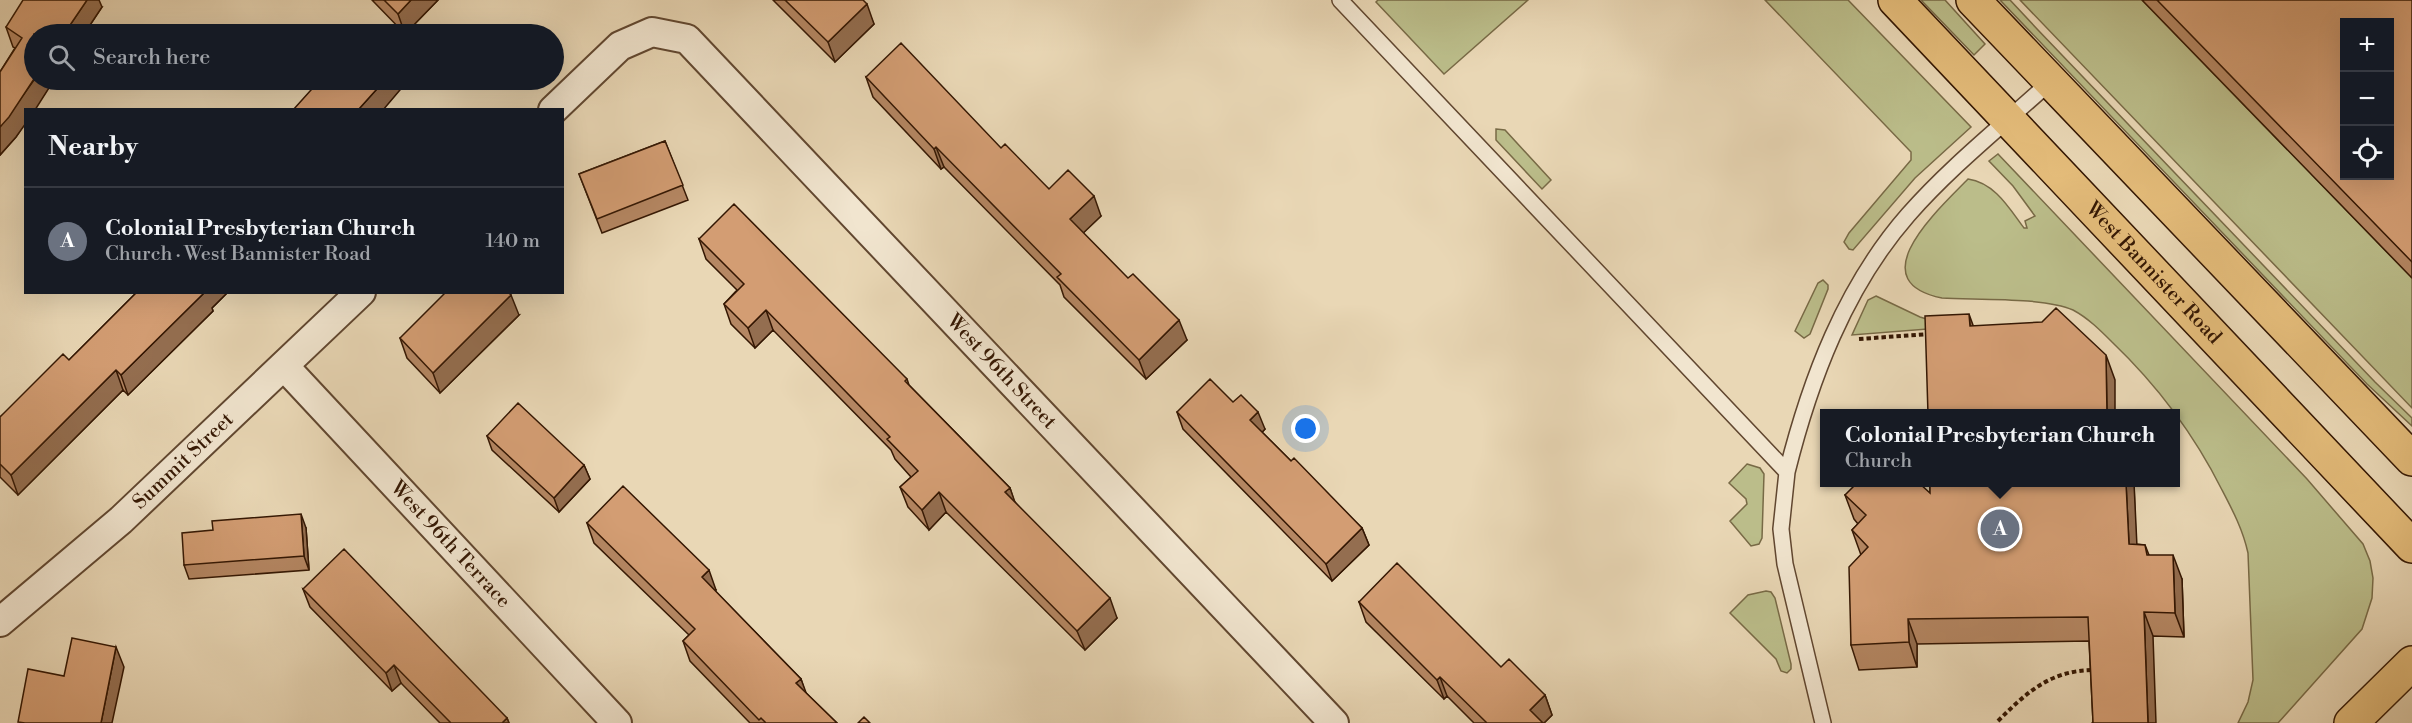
<!DOCTYPE html>
<meta charset="utf-8">
<style>
body{margin:0;font-family:"Libre Bodoni",serif;background:#20242c;color:#f1f3f6}
.controls{position:absolute;right:18px;top:18px;display:grid;overflow:hidden;border-radius:0px;box-shadow:0 6px 24px #0002}
.controls button{width:54px;height:54px;display:grid;place-items:center;padding:0;border:0;border-bottom:2px solid #363941;background:#171b24;color:#f1f3f6;font:30px sans-serif}
.you{position:absolute;left:1306px;top:429px;width:21px;height:21px;margin:-15px;border:4px solid #fff;border-radius:50%;background:#1a73e8;box-shadow:0 0 0 9px #1a73e833}
.badge{display:grid;place-items:center;width:39px;height:39px;border-radius:50%;background:#0f766e;color:#fff;font-size:20px;font-weight:700}
.pin{position:absolute;translate:-50% -50%;border:3px solid #fff;box-shadow:0 2px 6px #0006}
.popup{position:absolute;left:1820px;top:409px;width:360px;height:78px;box-sizing:border-box;display:grid;place-content:center;border-radius:0px;background:#171b24;filter:drop-shadow(0 2px 4px #0005);font-size:20px;white-space:nowrap;color:#9ea1a6}
.popup b{font-size:22px;color:#f1f3f6}
.popup::after{content:'';position:absolute;left:50%;top:100%;margin-left:-12px;border:12px solid transparent;border-top-color:#171b24}
.list{margin:0;padding:0;list-style:none}
h2{display:flex;justify-content:space-between;align-items:center;height:78px;margin:0;padding:0 24px;font-size:26px}
h2 small{font-size:20px;font-weight:400;color:#9ea1a6}
.list li{display:grid;grid-template-columns:39px 1fr auto;gap:18px;align-items:center;box-sizing:border-box;height:108px;padding:0 24px;border-top:2px solid #363941}
.list b{display:block;font-size:22px;white-space:nowrap}
.list p{margin:0;font-size:20px;white-space:nowrap;color:#9ea1a6}
.list em{font-size:20px;font-style:normal;color:#9ea1a6}
.icon{flex:none;width:33px;height:33px;fill:none;stroke:currentColor;stroke-width:2;stroke-linecap:round;stroke-linejoin:round}
.map{position:relative;flex:none;width:2412px;height:723px;overflow:hidden}
.search{position:absolute;background:#171b24;box-shadow:0 6px 24px #0002;left:24px;top:24px;width:540px;height:66px;display:flex;align-items:center;gap:15px;box-sizing:border-box;padding:0 21px;border-radius:33px;color:#9ea1a6;font-size:22px}
.panel{position:absolute;background:#171b24;box-shadow:0 6px 24px #0002;left:24px;top:108px;width:540px;height:186px;border-radius:0px}
.map>svg:first-child{display:block}
.green{fill:#bbbd8a;stroke:#786a46;stroke-width:1.5}
.lines{fill:none;stroke-linecap:round;stroke-linejoin:round}
.service-casing{stroke:#614730;stroke-width:18}
.minor-casing{stroke:#614730;stroke-width:32}
.primary-casing{stroke:#341703;stroke-width:36}
.path{stroke:#341703;stroke-width:4;stroke-dasharray:4.5 3;stroke-linecap:butt}
.service{stroke:#f1e5cf;stroke-width:15}
.minor{stroke:#f1e5cf;stroke-width:28}
.primary{stroke:#e4bc7a;stroke-width:33}
.wall{fill:#b58763;stroke:#341703;stroke-width:1.5}
.shaded-wall{fill:#946e50;stroke:#341703;stroke-width:1.5}
.building{fill:#d39d73;stroke:#341703;stroke-width:1.5;fill-rule:evenodd}
.labels{text-anchor:middle;dominant-baseline:central;stroke-width:5;stroke-linejoin:round;paint-order:stroke}
.street-label{font-size:20px;fill:#341703;stroke:#f1e5cf}
</style>
<div class="map">
<svg width="2412" height="723" viewBox="0 0 2412 723">
<rect width="100%" height="100%" fill="#e9d7b5"/>
<filter id="stains"><feTurbulence type="fractalNoise" baseFrequency=".00333" numOctaves="4"/><feColorMatrix values="0 0 0 0 .2 0 0 0 0 .09 0 0 0 0 .02 0 0 0 .5 -.17"/></filter>
<radialGradient id="worn" r=".72"><stop offset=".6" stop-color="#630" stop-opacity="0"/><stop offset="1" stop-color="#630" stop-opacity=".3"/></radialGradient>
<path class="green" d="M 1378,0 L 1528,0 L 1444,74 L 1376,2 Z
M 1765,0 L 1848,0 L 1971,127 L 1915,178 L 1853,250 L 1849,249 L 1844,242 L 1849,233 L 1911,160 L 1911,152 Z
M 1921,0 L 1945,0 L 1985,44 L 1974,55 Z
M 2000,0 L 2010,0 L 2038,30 L 2375,382 L 2412,418 L 2412,426 L 2367,384 Z
M 2020,0 L 2142,0 L 2412,278 L 2412,408 Z
M 1496,129 L 1505,130 L 1551,180 L 1542,189 L 1496,140 Z
M 1998,154 L 2307,479 L 2363,544 L 2370,561 L 2373,578 L 2372,598 L 2362,629 L 2278,723 L 2238,723 L 2248,702 L 2253,680 L 2248,553 C 2243,530 2233,511 2222,490 C 2194,434 2157,385 2112,342 C 2100,330 2088,318 2073,310 C 2044,297 1976,300 1942,298 C 1858,281 1940,208 1968,179 C 1995,183 2009,208 2024,228 L 2027,228 L 2025,221 L 2035,216 L 2013,186 L 1989,161 Z
M 1823,280 L 1828,285 L 1828,289 L 1810,334 L 1804,338 L 1795,331 L 1818,283 Z
M 1876,296 L 1920,317 L 1953,327 L 1852,335 L 1868,300 Z
M 1747,464 L 1760,468 L 1764,474 L 1762,538 L 1759,544 L 1751,546 L 1730,521 L 1747,504 L 1746,499 L 1729,483 Z
M 1766,591 L 1771,592 L 1775,598 L 1791,664 L 1791,669 L 1787,673 L 1781,671 L 1776,659 L 1730,613 L 1748,595 Z"/>
<g class="lines">
<defs>
<path id="service" d="M 1340,0 L 1787,472 L 1781,529 L 1785,564 L 1823,723
M 1787,472 C 1810,380 1845,287 1908,215 C 1951,166 2003,125 2051,81"/>
<g id="minor">
<path id="s1" d="M 553,110 L 620,46 L 652,32 L 687,39 L 1334,723"/>
<path id="s2" d="M 284,366 L 617,723"/>
<path id="s3" d="M 0,622 L 121,520 L 361,292"/>
</g>
<g id="primary">
<path id="s4" d="M 1895,0 L 2412,546"/>
<path d="M 1973,0 L 2412,459"/>
<path d="M 2351,723 L 2412,663"/>
</g>
</defs>
<use href="#service" class="service-casing"/>
<use href="#minor" class="minor-casing"/>
<use href="#primary" class="primary-casing"/>
<path class="path" d="M 1859,339 L 1929,334
M 1998,721 C 2027,692 2051,670 2094,670"/>
<use href="#service" class="service"/>
<use href="#minor" class="minor"/>
<use href="#primary" class="primary"/>
</g>
<path class="wall" d="M 372,0 L 438,0 L 405,34 Z
M 773,0 L 863,0 L 874,24 L 835,62 Z
M 2142,0 L 2412,0 L 2412,278 Z
M 102,7 L 16,137 L 0,155 L 0,72 L 15,48 L 13,47 L 6,27 Z
M 866,77 L 1001,148 L 1049,189 L 1101,216 L 1083,233 L 1187,340 L 1146,379 L 1064,297 L 1060,285 L 944,167 L 941,169 L 873,97 Z
M 665,141 L 688,200 L 602,233 L 579,174 Z
M 699,239 L 907,379 L 909,385 L 1010,488 L 1014,501 L 1117,618 L 1085,650 L 946,512 L 929,530 L 908,507 L 900,487 L 911,477 L 895,459 L 891,450 L 773,330 L 755,348 L 731,324 L 724,304 L 737,290 L 706,259 Z
M 137,292 L 228,292 L 212,308 L 213,311 L 128,395 L 123,390 L 18,495 L 0,477 L 0,417 L 69,360 Z
M 519,315 L 440,393 L 407,358 L 400,338 Z
M 1233,402 L 1265,429 L 1262,432 L 1291,461 L 1362,528 L 1369,545 L 1332,581 L 1183,429 L 1177,412 Z
M 487,436 L 584,465 L 590,479 L 559,512 L 492,450 Z
M 1930,483 L 2134,483 L 2136,544 L 2145,545 L 2149,555 L 2182,579 L 2184,637 L 2153,636 L 2093,722 L 2089,641 L 1917,644 L 1917,667 L 1859,670 L 1851,645 L 1861,555 L 1852,530 L 1858,524 L 1854,519 L 1845,495 L 1930,493 Z
M 587,523 L 716,590 L 715,591 L 801,679 L 805,692 L 837,723 L 750,723 L 690,661 L 683,641 L 689,635 L 594,543 Z
M 306,528 L 309,570 L 189,579 L 184,565 Z
M 303,589 L 507,718 L 509,723 L 440,723 L 401,683 L 392,691 L 310,607 Z
M 1359,602 L 1501,667 L 1545,695 L 1552,715 L 1544,723 L 1474,723 L 1447,696 L 1444,699 L 1366,622 Z"/>
<path class="shaded-wall" d="M 87,0 L 99,0 L 102,7 L 84,34 L 64,34 Z
M 411,0 L 438,0 L 405,34 L 398,14 Z
M 867,4 L 874,24 L 835,62 L 828,42 Z
M 34,80 L 54,80 L 35,110 L 26,110 L 26,123 L 16,137 L 0,155 L 0,127 Z
M 385,80 L 404,80 L 405,84 L 383,110 L 358,110 Z
M 936,147 L 944,167 L 941,169 L 934,149 Z
M 1094,196 L 1101,216 L 1077,239 L 1070,219 Z
M 205,292 L 228,292 L 212,308 L 213,311 L 128,395 L 121,375 Z
M 511,295 L 519,315 L 440,393 L 433,373 Z
M 766,310 L 773,330 L 755,348 L 748,328 Z
M 1969,314 L 1978,339 L 1970,326 Z
M 1179,320 L 1187,340 L 1146,379 L 1139,360 Z
M 2106,355 L 2115,380 L 2115,414 L 2107,414 Z
M 116,370 L 123,390 L 18,495 L 11,475 Z
M 1258,412 L 1265,429 L 1257,438 L 1250,420 Z
M 584,465 L 590,479 L 559,512 L 554,498 Z
M 2126,483 L 2134,483 L 2138,568 L 2129,544 Z
M 1010,488 L 1017,508 L 1005,492 Z
M 939,492 L 946,512 L 929,530 L 922,510 Z
M 301,514 L 306,528 L 309,570 L 304,556 Z
M 1362,528 L 1369,545 L 1332,581 L 1326,564 Z
M 2173,555 L 2182,579 L 2184,637 L 2175,613 Z
M 709,570 L 716,590 L 709,597 L 702,577 Z
M 1110,598 L 1117,618 L 1085,650 L 1077,631 Z
M 2144,612 L 2153,636 L 2156,723 L 2148,723 Z
M 1908,619 L 1917,644 L 1917,667 L 1909,642 Z
M 116,647 L 124,667 L 112,723 L 101,723 Z
M 394,665 L 401,683 L 392,691 L 386,673 Z
M 1440,677 L 1447,696 L 1444,699 L 1437,680 Z
M 801,679 L 808,698 L 796,683 Z
M 1545,695 L 1552,715 L 1544,723 L 1534,723 L 1530,710 Z
M 507,718 L 509,723 L 502,723 Z"/>
<path class="building" d="M 23,0 L 87,0 L 64,34 L 34,34 L 34,79 L 9,117 L 0,127 L 0,72 L 22,38 L 6,27 Z
M 384,0 L 411,0 L 398,14 Z
M 785,0 L 863,0 L 867,4 L 828,42 Z
M 2157,0 L 2412,0 L 2412,262 ZM 2344,22 L 2390,22 L 2390,176 L 2344,176 Z
M 901,43 L 1001,148 L 1005,144 L 1049,189 L 1068,170 L 1094,196 L 1070,219 L 1128,278 L 1133,274 L 1179,320 L 1139,360 L 1057,277 L 1061,274 L 936,147 L 934,149 L 866,77 Z
M 320,80 L 385,80 L 358,110 L 293,110 Z
M 665,141 L 683,185 L 597,219 L 579,174 Z
M 734,204 L 907,379 L 905,381 L 1010,488 L 1005,492 L 1110,598 L 1077,631 L 939,492 L 922,510 L 900,487 L 918,471 L 887,439 L 890,437 L 766,310 L 748,328 L 724,304 L 744,284 L 699,239 Z
M 137,292 L 205,292 L 121,375 L 116,370 L 11,475 L 0,464 L 0,417 L 63,354 L 69,360 Z
M 446,292 L 508,292 L 511,295 L 433,373 L 400,338 Z
M 2056,308 L 2106,355 L 2107,414 L 1928,414 L 1925,316 L 1969,314 L 1970,326 L 2042,322 Z
M 1210,379 L 1233,402 L 1241,395 L 1258,412 L 1250,420 L 1291,461 L 1294,458 L 1362,528 L 1326,564 L 1177,412 Z
M 518,403 L 584,465 L 554,498 L 487,436 Z
M 1857,483 L 1919,483 L 1930,493 L 1930,483 L 2126,483 L 2129,544 L 2145,545 L 2147,555 L 2173,555 L 2175,613 L 2144,612 L 2148,723 L 2092,723 L 2093,722 L 2088,617 L 1908,619 L 1909,642 L 1851,645 L 1849,567 L 1868,547 L 1852,530 L 1866,515 L 1845,495 Z
M 623,486 L 709,570 L 702,577 L 801,679 L 796,683 L 837,723 L 766,723 L 761,718 L 759,720 L 683,641 L 695,629 L 587,523 Z
M 301,514 L 304,556 L 184,565 L 182,533 L 213,530 L 212,521 Z
M 344,549 L 507,718 L 502,723 L 451,723 L 394,665 L 386,673 L 303,589 Z
M 1397,563 L 1501,667 L 1509,659 L 1545,695 L 1530,710 L 1543,723 L 1487,723 L 1440,677 L 1437,680 L 1359,602 Z
M 72,638 L 116,647 L 101,723 L 25,723 L 18,722 L 28,669 L 64,676 Z
M 864,717 L 870,723 L 858,723 Z"/>
<g class="labels">
<g class="street-label">
<text stroke="none"><textPath href="#s4" startOffset="376">West Bannister Road</textPath></text>
<text stroke="none"><textPath href="#s1" startOffset="621">West 96th Street</textPath></text>
<text stroke="none"><textPath href="#s3" startOffset="244">Summit Street</textPath></text>
<text stroke="none"><textPath href="#s2" startOffset="244">West 96th Terrace</textPath></text>
</g>
</g>
<rect width="100%" height="100%" filter="url(#stains)"/>
<rect width="100%" height="100%" fill="url(#worn)"/>
</svg>
<div class="controls">
<button>+</button>
<button>−</button>
<button><svg class="icon" aria-label="locate" viewBox="0 0 24 24"><circle cx="12" cy="12" r="6"/><path d="M12 2v4M12 18v4M2 12h4M18 12h4"/></svg></button>
</div>
<div class="you"></div>
<div class="pin badge" style="left:2000px;top:529px;background:#6b7280">A</div>
<div class="popup"><b>Colonial Presbyterian Church</b>Church</div>
<div class="search"><svg class="icon" aria-label="search" viewBox="0 0 24 24"><circle cx="10" cy="10" r="6"/><path d="M15 15l6 6"/></svg>Search here</div>
<section class="panel">
<h2>Nearby<small></small></h2>
<ul class="list">
<li><span class="badge" style="background:#6b7280">A</span><div><b>Colonial Presbyterian Church</b><p>Church · West Bannister Road</p></div><em>140 m</em></li>
</ul>
</section>
</div>
